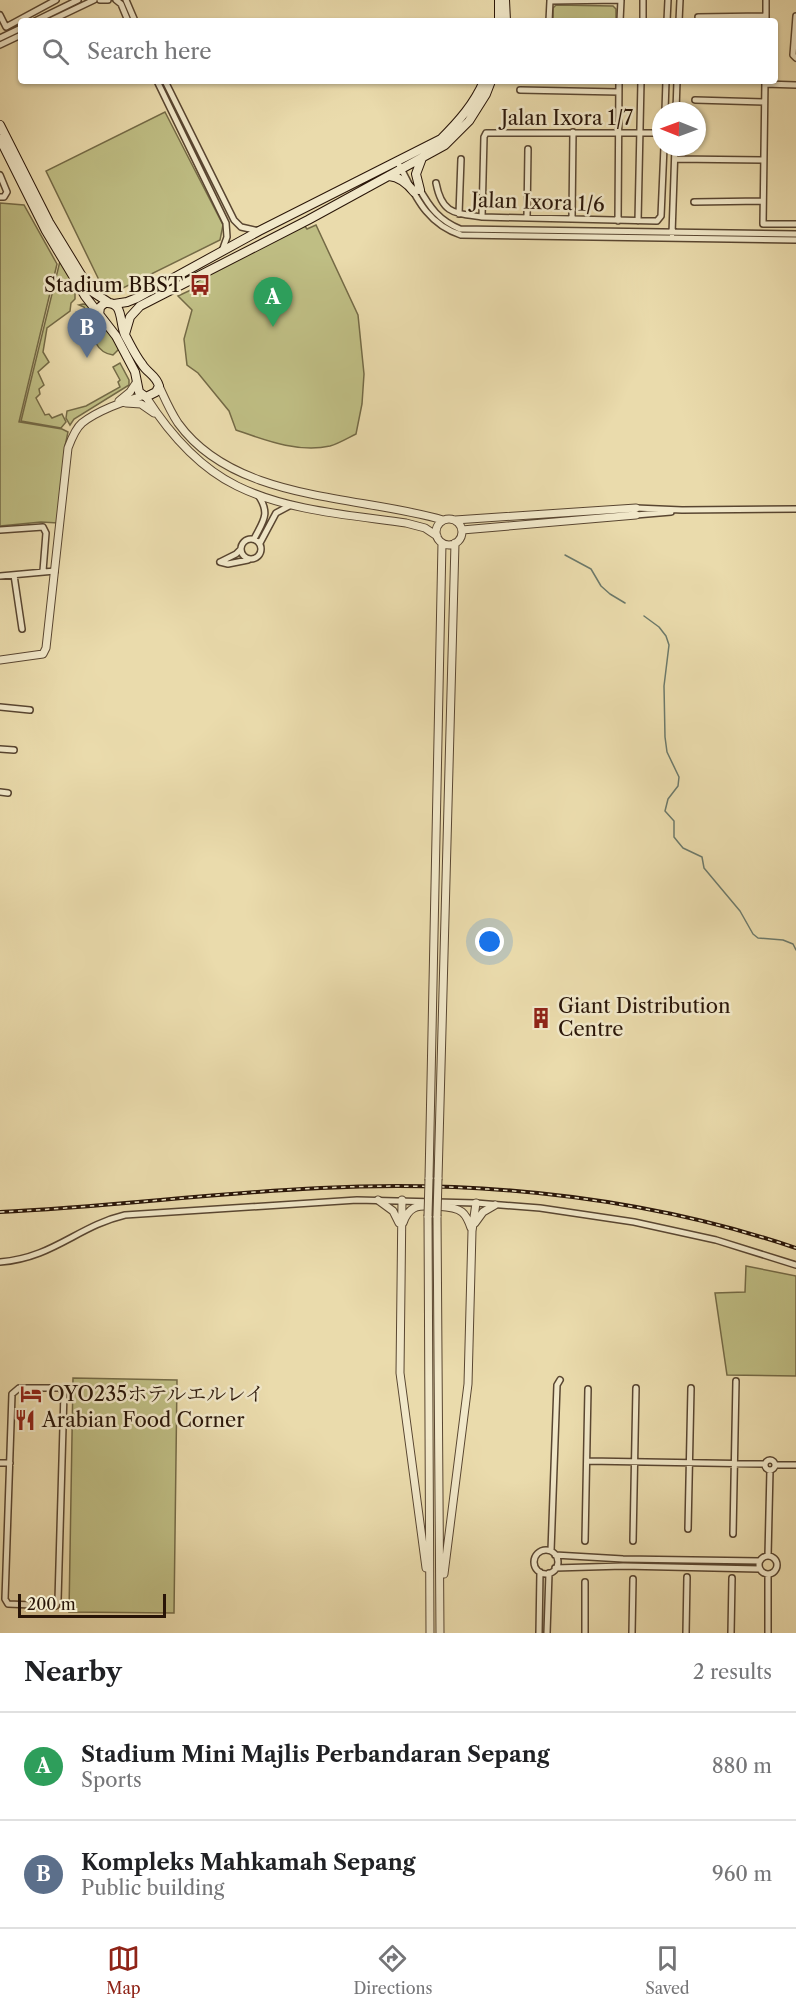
<!DOCTYPE html>
<meta charset="utf-8">
<style>
body{margin:0;font-family:"Libre Caslon Text","Noto Serif JP",serif;background:#f6f6f6;color:#202124}
.compass{position:absolute;left:652px;top:102px;width:54px;height:54px;border-radius:50%;background:#fff;box-shadow:0 2px 4px #0004;rotate:271deg}
.scale{position:absolute;left:18px;bottom:15px;width:148px;box-sizing:border-box;padding-left:6px;border:3px solid #291508;border-top:0;font-size:16px;line-height:21px;white-space:nowrap;color:#291508;-webkit-text-stroke:4px #f1e8c9;paint-order:stroke}
.you{position:absolute;left:490px;top:942px;width:21px;height:21px;margin:-15px;border:4px solid #fff;border-radius:50%;background:#1a73e8;box-shadow:0 0 0 9px #1a73e833}
.badge{display:grid;place-items:center;width:39px;height:39px;border-radius:50%;background:#8f2418;color:#fff;font-size:20px;font-weight:700}
.pin{position:absolute;translate:-50% -50px;filter:drop-shadow(0 2px 3px #0008)}
.pin::after{content:'';position:absolute;top:32px;width:21px;height:18px;background:inherit;clip-path:polygon(0 0,100% 0,50% 100%)}
.list{margin:0;padding:0;list-style:none}
h2{display:flex;justify-content:space-between;align-items:center;height:78px;margin:0;padding:0 24px;font-size:26px}
h2 small{font-size:20px;font-weight:400;color:#757577}
.list li{display:grid;grid-template-columns:39px 1fr auto;gap:18px;align-items:center;box-sizing:border-box;height:108px;padding:0 24px;border-top:2px solid #e0e0e0}
.list b{display:block;font-size:22px;white-space:nowrap}
.list p{margin:0;font-size:20px;white-space:nowrap;color:#757577}
.list em{font-size:20px;font-style:normal;color:#757577}
.icon{flex:none;width:33px;height:33px;fill:none;stroke:currentColor;stroke-width:2;stroke-linecap:round;stroke-linejoin:round}
.map{position:relative;flex:none;width:796px;height:1633px;overflow:hidden}
.search{position:absolute;background:#fff;box-shadow:0 2px 4px #0004;left:18px;right:18px;top:18px;height:66px;display:flex;align-items:center;gap:15px;box-sizing:border-box;padding:0 21px;border-radius:6px;color:#757577;font-size:22px}
.sheet{height:294px;background:#fff}
nav{display:flex;justify-content:space-around;align-items:center;box-sizing:border-box;height:84px;border-top:2px solid #e0e0e0;background:#fff;font-size:16px;color:#757577}
nav a{display:grid;justify-items:center;gap:3px}
nav .on{color:#8f2418}
.map>svg:first-child{display:block}
.green{fill:#bfbe84;stroke:#746a46;stroke-width:1.5}
.lines{fill:none;stroke-linecap:round;stroke-linejoin:round}
.stream{stroke:#6c796a;stroke-width:1.5}
.minor-casing{stroke:#594631;stroke-width:8}
.tertiary-casing{stroke:#594631;stroke-width:9}
.secondary-casing{stroke:#291508;stroke-width:10}
.minor{stroke:#f1e8c9;stroke-width:5}
.tertiary{stroke:#f1e8c9;stroke-width:7}
.secondary{stroke:#f1e8c9;stroke-width:8}
.rail-casing{stroke:#291508;stroke-width:4}
.rail{stroke:#f1e8c9;stroke-width:1.5;stroke-dasharray:4.5;stroke-linecap:butt}
.tertiary-bridge-casing{stroke:#594631;stroke-width:9;stroke-linecap:butt}
.tertiary-bridge{stroke:#f1e8c9;stroke-width:7}
.labels{text-anchor:middle;dominant-baseline:central;stroke-width:5;stroke-linejoin:round;paint-order:stroke}
.street-label{font-size:20px;fill:#291508;stroke:#f1e8c9}
.poi-label{font-size:20px;fill:#291508;stroke:#f1e8c9;text-anchor:start}
</style>
<div class="map">
<svg width="796" height="1633" viewBox="0 0 796 1633">
<rect width="100%" height="100%" fill="#eadbac"/>
<filter id="stains"><feTurbulence type="fractalNoise" baseFrequency=".00333" numOctaves="4"/><feColorMatrix values="0 0 0 0 .2 0 0 0 0 .09 0 0 0 0 .02 0 0 0 .5 -.17"/></filter>
<radialGradient id="worn" r=".72"><stop offset=".6" stop-color="#630" stop-opacity="0"/><stop offset="1" stop-color="#630" stop-opacity=".3"/></radialGradient>
<path class="green" d="M 556,5 L 613,6 L 616,9 L 616,21 L 553,21 L 553,8 Z
M 165,112 L 223,225 L 220,240 L 121,289 L 99,280 L 46,171 Z
M 0,203 L 24,205 L 57,264 L 19,422 L 62,429 L 68,432 L 65,446 L 58,523 L 41,522 L 0,526 Z
M 304,225 L 307,229 L 316,225 L 358,315 L 364,374 L 362,404 L 356,434 C 348,438 338,444 330,446 C 298,453 265,440 236,430 L 229,411 L 198,373 L 187,365 L 184,339 L 192,310 L 178,296 L 193,289 L 188,283 Z
M 61,257 L 75,283 L 75,299 L 71,303 L 70,311 L 47,328 L 43,352 L 49,362 L 38,372 L 44,385 L 39,389 L 40,394 L 36,398 L 45,415 L 49,414 L 52,418 L 62,414 L 66,422 L 61,428 L 21,421 Z
M 83,304 L 88,305 L 120,348 L 113,355 C 97,353 90,336 92,322 L 84,307 L 79,305 Z
M 120,363 L 129,380 L 129,385 L 74,419 L 70,425 L 66,418 L 67,411 L 86,406 L 120,387 L 118,382 L 120,380 L 113,367 Z
M 746,1266 L 796,1276 L 796,1376 L 727,1375 L 715,1293 L 745,1292 Z
M 73,1378 L 177,1380 L 174,1613 L 69,1612 Z"/>
<g class="lines">
<path class="stream" d="M 565,555 L 591,569 L 601,586 L 610,594 L 625,603
M 644,616 L 659,627 L 666,636 L 669,645 L 664,686 L 665,737 L 667,752 L 679,777 L 678,786 L 668,799 L 665,811 L 674,821 L 674,837 L 678,842 L 683,848 L 702,857 L 704,868 L 740,911 L 753,934 L 758,938 L 783,940 L 793,944 L 796,950"/>
<defs>
<path id="minor" d="M 100,0 L 108,0
M 116,0 L 121,4 L 128,21
M 126,0 L 135,21
M 0,15 L 6,27 L 56,0
M 796,16 L 793,55 L 796,58
M 698,17 L 766,16
M 35,21 L 78,0
M 50,21 L 94,0
M 549,21 L 550,1 L 621,0
M 620,21 L 621,0
M 643,21 L 643,0
M 667,21 L 668,0
M 679,21 L 680,0
M 766,21 L 766,0
M 0,38 L 21,28
M 0,45 L 21,35
M 157,81 L 226,223 L 227,237 L 222,251
M 165,81 L 234,220 L 241,227 L 259,231
M 765,81 L 763,224 L 796,224
M 765,84 L 796,85
M 520,90 L 619,92
M 695,100 L 764,102
M 665,111 L 666,81
M 676,111 L 677,81
M 675,159 L 763,160
M 397,161 C 414,192 424,223 461,235 L 796,240
M 0,175 L 7,192 L 4,197 L 0,197
M 436,183 C 442,214 454,213 482,217 L 657,221 L 661,216 L 664,147
M 419,188 C 430,208 439,220 460,229 L 796,234
M 694,202 L 763,201
M 459,214 L 461,159
M 482,217 L 484,137 L 486,133 L 661,133
M 527,217 L 528,149
M 572,218 L 573,132
M 618,221 L 619,81
M 638,221 L 641,81
M 672,234 L 675,147
M 636,508 L 682,510 L 796,509
M 636,515 L 671,512
M 0,530 L 43,527 L 46,533 L 43,571
M241 549a10 10 0 1 1 20 0a10 10 0 1 1-20 0Z
M 254,539 C 263,521 271,514 258,495
M 260,543 L 276,513 L 291,505
M 220,562 L 228,564 L 248,560
M 220,562 L 236,554 L 241,549
M 14,575 L 22,629
M 0,576 L 55,571
M 0,707 L 30,710
M 0,749 L 14,750
M 0,792 L 8,793
M 0,1262 C 53,1258 78,1226 125,1215 L 357,1200 L 476,1203 L 540,1208 L 634,1222 L 716,1240 L 796,1265
M 19,1388 L 59,1388 L 64,1392 L 58,1600 L 56,1606 L 8,1604 L 5,1599 L 12,1394 Z
M765 1465a5 5 0 1 1 10 0a5 5 0 1 1-10 0Z
M 587,1461 L 765,1464
M 0,1463 L 10,1463
M 775,1465 L 796,1465
M 688,1529 L 691,1388
M 733,1534 L 736,1381
M 585,1541 L 588,1389
M 633,1541 L 636,1388
M534 1562a12 12 0 1 1 24 0a12 12 0 1 1-24 0Z
M 551,1551 L 557,1385 L 560,1380
M 555,1555 L 623,1559 L 760,1561
M759 1565a9 9 0 1 1 18 0a9 9 0 1 1-18 0Z
M 768,1556 L 770,1470
M 555,1568 L 623,1566 L 759,1569
M 539,1633 L 540,1572
M 547,1633 L 549,1573
M 585,1633 L 585,1582
M 632,1633 L 633,1579
M 686,1633 L 687,1577
M 731,1633 L 732,1578
M 768,1633 L 768,1574"/>
<path id="tertiary" d="M 159,386 C 165,399 170,411 178,423 C 235,502 358,495 443,520
M 146,397 C 169,433 198,467 237,486 C 288,511 350,515 406,523 L 425,528 L 437,536
M 119,401 L 130,392 L 136,383
M 126,403 L 141,404 L 154,413
M436 532a13 13 0 1 1 26 0a13 13 0 1 1-26 0Z
M 455,520 L 636,508
M 462,530 L 636,515
M 0,660 L 43,654 L 46,648 L 68,448 C 71,440 75,429 82,423 C 97,411 124,401 142,396
M 429,1179 L 442,543
M 438,1179 L 455,543
M 378,1200 L 393,1211 L 399,1223
M 402,1200 L 400,1373 L 426,1568
M 428,1216 L 430,1633
M 437,1216 L 440,1633
M 403,1223 C 405,1217 408,1211 414,1208 C 422,1204 455,1206 462,1212 C 467,1216 469,1222 471,1228
M 475,1223 L 483,1212 L 495,1205
M 444,1574 L 468,1384 L 472,1231 L 476,1203"/>
<path id="secondary" d="M 499,0 L 499,21
M 505,0 L 506,21
M 0,125 L 49,222 L 91,291 L 108,302
M 0,139 L 46,231 L 85,296 L 116,336 L 135,372 L 139,392 L 146,397 L 156,392 L 159,386 C 156,375 147,373 142,364 C 135,355 130,344 125,335 C 119,322 124,301 105,303 L 100,307 L 99,315
M 389,176 C 400,177 407,183 414,192
M 420,190 L 416,174 L 422,158
M 114,304 L 127,302 L 137,298 L 259,231 L 441,139 C 459,121 474,104 484,81
M 125,334 L 130,317 L 140,306 L 308,220 L 445,145 L 469,121 L 486,94 L 491,81"/>
</defs>
<use href="#minor" class="minor-casing"/>
<use href="#tertiary" class="tertiary-casing"/>
<use href="#secondary" class="secondary-casing"/>
<use href="#minor" class="minor"/>
<use href="#tertiary" class="tertiary"/>
<use href="#secondary" class="secondary"/>
<defs>
<path id="rail" d="M 0,1212 C 107,1207 214,1193 321,1188 C 481,1180 644,1197 796,1248"/>
</defs>
<use href="#rail" class="rail-casing"/>
<use href="#rail" class="rail"/>
<defs>
<path id="tertiary-bridge" d="M 428,1216 L 429,1179
M 437,1216 L 438,1179"/>
</defs>
<use href="#tertiary-bridge" class="tertiary-bridge-casing"/>
<use href="#tertiary-bridge" class="tertiary-bridge"/>
</g>
<defs>
<symbol id="bus-bare" viewBox="-9 -9 18 18"><path d="M-5-6H5V4H4V6H2V4H-2V6H-4V4H-5ZM-3.5-4V0h7V-4ZM-3.5 1.2v1.5H-2V1.2ZM2 1.2v1.5H3.5V1.2Z" fill="#8f2418" stroke="#f1e8c9" stroke-width="2.5" paint-order="stroke"/></symbol>
<symbol id="building-bare" viewBox="-9 -9 18 18"><path d="M-4-6H4V6H1V3H-1V6H-4ZM-2.5-4.3h1.7v1.8h-1.7ZM.8-4.3h1.7v1.8H.8ZM-2.5-1h1.7V.8h-1.7ZM.8-1h1.7V.8H.8Z" fill="#8f2418" stroke="#f1e8c9" stroke-width="2.5" paint-order="stroke"/></symbol>
<symbol id="hotel-bare" viewBox="-9 -9 18 18"><path d="M-6-4.5h1.5V1H6V5H4.5V3h-9V5H-6ZM-4 0a1.8 1.8 0 1 1 3.6 0ZM.5 0V-2.5h3Q6-2.5 6 0Z" fill="#8f2418" stroke="#f1e8c9" stroke-width="2.5" paint-order="stroke"/></symbol>
<symbol id="restaurant-bare" viewBox="-9 -9 18 18"><path d="M-5-6h1v4h1v-4h1v4h1v-4h1v5L-1.5 .5V6h-2V.5L-5-1ZM5-6V6H3V1.5H1.5Q1.5-4 5-6Z" fill="#8f2418" stroke="#f1e8c9" stroke-width="2.5" paint-order="stroke"/></symbol>
</defs>
<g fill-rule="evenodd">
<use href="#bus-bare" x="185" y="270" width="30" height="30"/>
<use href="#building-bare" x="526" y="1003" width="30" height="30"/>
<use href="#hotel-bare" x="16" y="1379" width="30" height="30"/>
<use href="#restaurant-bare" x="10" y="1405" width="30" height="30"/>
</g>
<g class="labels">
<g class="street-label">
<text x="567" y="118">Jalan Ixora 1/7</text>
<text transform="translate(538 202) rotate(2)">Jalan Ixora 1/6</text>
</g>
<g class="poi-label">
<text x="183" y="285" text-anchor="end">Stadium BBST</text>
<text x="558" y="1006">Giant Distribution<tspan x="558" dy="23">Centre</tspan></text>
<text x="48" y="1394">OYO235ホテルエルレイ</text>
<text x="42" y="1420">Arabian Food Corner</text>
</g>
</g>
<rect width="100%" height="100%" filter="url(#stains)"/>
<rect width="100%" height="100%" fill="url(#worn)"/>
</svg>
<svg class="compass" viewBox="-18 -18 36 36"><path d="M0-13l5 13h-10z" fill="#e53935"/><path d="M0 13l5-13h-10z" fill="#757577"/></svg>
<div class="scale">200 m</div>
<div class="you"></div>
<div class="pin badge" style="left:273px;top:327px;background:#2e9e5b">A</div>
<div class="pin badge" style="left:87px;top:358px;background:#5c6f8a">B</div>
<div class="search"><svg class="icon" aria-label="search" viewBox="0 0 24 24"><circle cx="10" cy="10" r="6"/><path d="M15 15l6 6"/></svg>Search here</div>
</div>
<section class="sheet">
<h2>Nearby<small>2 results</small></h2>
<ul class="list">
<li><span class="badge" style="background:#2e9e5b">A</span><div><b>Stadium Mini Majlis Perbandaran Sepang</b><p>Sports</p></div><em>880 m</em></li>
<li><span class="badge" style="background:#5c6f8a">B</span><div><b>Kompleks Mahkamah Sepang</b><p>Public building</p></div><em>960 m</em></li>
</ul>
</section>
<nav>
<a class="on"><svg class="icon" aria-label="map" viewBox="0 0 24 24"><path d="M3 6l6-2 6 2 6-2v14l-6 2-6-2-6 2zM9 4v14M15 6v14"/></svg>Map</a>
<a><svg class="icon" aria-label="directions" viewBox="0 0 24 24"><path d="M12 3l9 9-9 9-9-9zM9 14v-3h6M13 9l2 2-2 2"/></svg>Directions</a>
<a><svg class="icon" aria-label="saved" viewBox="0 0 24 24"><path d="M7 4h10v16l-5-4-5 4z"/></svg>Saved</a>
</nav>
